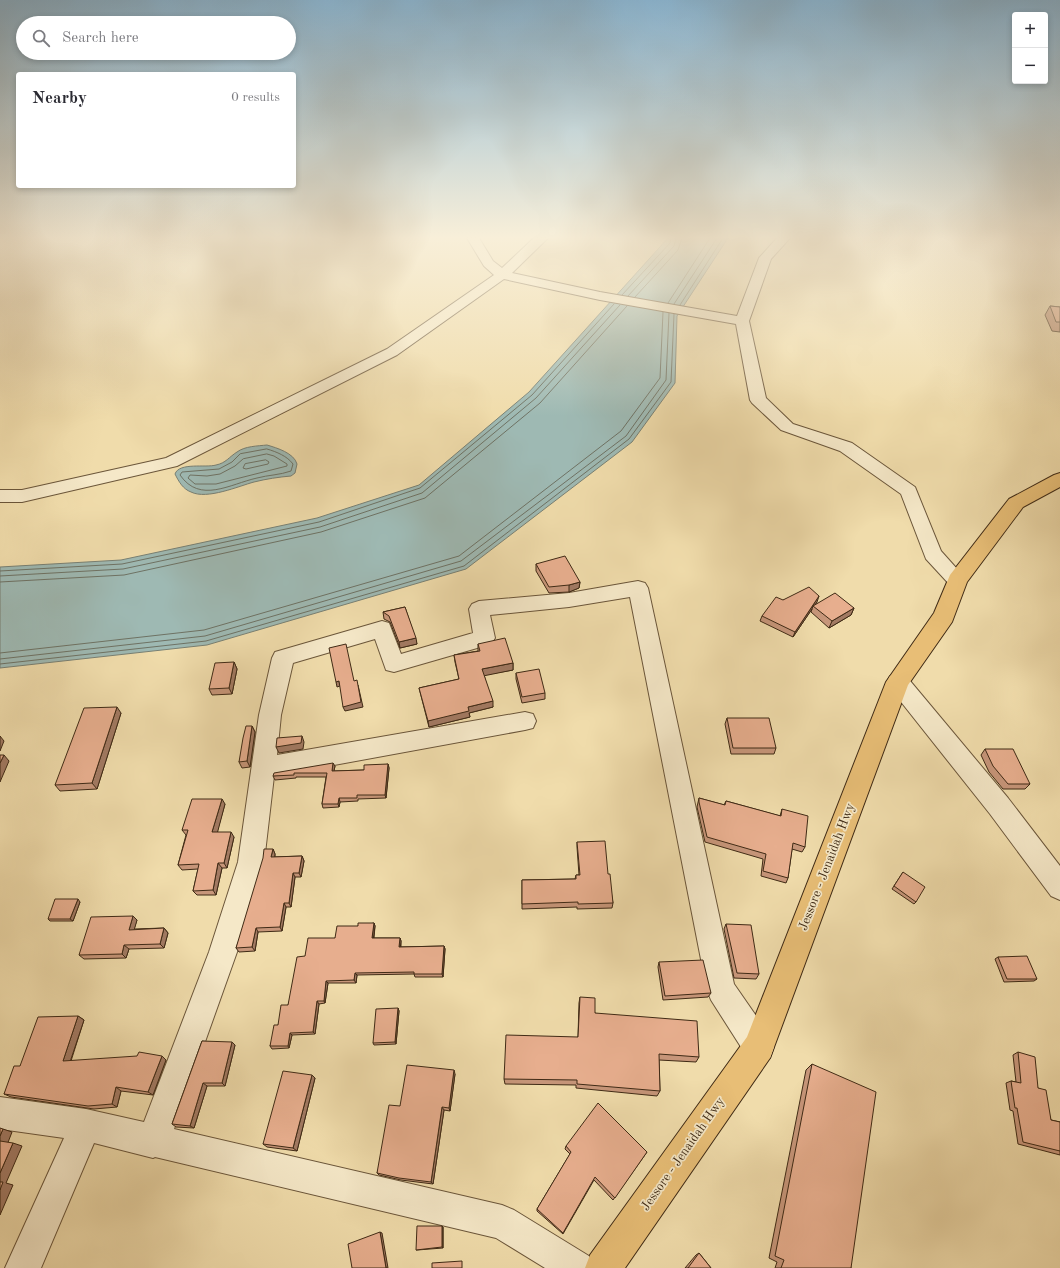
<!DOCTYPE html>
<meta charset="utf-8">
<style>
body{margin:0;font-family:"Old Standard TT",serif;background:#f7f7f7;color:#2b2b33}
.controls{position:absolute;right:12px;top:12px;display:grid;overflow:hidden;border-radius:4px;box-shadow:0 2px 6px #0003}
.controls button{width:36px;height:36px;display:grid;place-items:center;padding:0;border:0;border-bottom:1px solid #e1e1e2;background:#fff;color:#2b2b33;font:20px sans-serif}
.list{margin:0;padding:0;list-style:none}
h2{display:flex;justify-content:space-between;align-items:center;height:52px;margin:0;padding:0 16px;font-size:17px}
h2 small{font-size:13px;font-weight:400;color:#7c7c81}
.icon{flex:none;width:22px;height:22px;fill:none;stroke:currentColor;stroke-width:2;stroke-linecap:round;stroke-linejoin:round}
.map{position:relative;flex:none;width:1060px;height:1268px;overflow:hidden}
.search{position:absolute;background:#fff;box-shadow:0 2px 6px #0003;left:16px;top:16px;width:280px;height:44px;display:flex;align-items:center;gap:10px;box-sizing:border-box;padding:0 14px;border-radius:22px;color:#7c7c81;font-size:15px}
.panel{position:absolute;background:#fff;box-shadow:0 2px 6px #0003;left:16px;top:72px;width:280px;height:116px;border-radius:4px}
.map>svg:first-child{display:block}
.water{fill:#9eb9b3;stroke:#788074}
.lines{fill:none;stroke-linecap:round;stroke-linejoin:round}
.shore{stroke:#6e7264;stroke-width:1}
.street-casing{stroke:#6b563a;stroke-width:2}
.highway-casing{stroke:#3f2a15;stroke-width:2}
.street{fill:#f5e8c8;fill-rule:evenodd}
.highway{fill:#e8be76;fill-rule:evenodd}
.wall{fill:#c7967a;stroke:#3f2a15}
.shaded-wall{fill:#a27a63;stroke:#3f2a15}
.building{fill:#e7ae8e;stroke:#3f2a15}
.labels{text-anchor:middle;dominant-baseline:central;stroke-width:3.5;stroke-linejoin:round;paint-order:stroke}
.near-street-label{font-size:13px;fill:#3f2a15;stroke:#f5e8c8}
</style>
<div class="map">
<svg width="1060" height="1268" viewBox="0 0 1060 1268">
<rect width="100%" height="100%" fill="#f0dcab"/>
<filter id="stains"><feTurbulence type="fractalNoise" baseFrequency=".005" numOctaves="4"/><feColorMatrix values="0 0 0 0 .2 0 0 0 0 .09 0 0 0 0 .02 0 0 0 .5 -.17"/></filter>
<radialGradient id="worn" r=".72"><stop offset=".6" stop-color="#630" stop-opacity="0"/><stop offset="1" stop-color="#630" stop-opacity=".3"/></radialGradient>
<path class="water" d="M 668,238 L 728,238 L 677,316 L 675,383 L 632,442 L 466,569 L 207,645 L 0,668 L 0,567 L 121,560 L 317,518 L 419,485 L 529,392 Z
M 267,445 C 277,448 294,453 297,464 L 295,473 L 291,476 C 279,477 266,479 254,482 C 239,486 207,500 191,492 C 183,489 179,482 175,474 C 179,462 206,468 216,465 C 226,463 229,457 237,452 C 245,446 258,446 267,445 Z"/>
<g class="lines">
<path class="shore" d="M 622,295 L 670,243 L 671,238
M 628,296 L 674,246 L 676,238
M 635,297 L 678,250 L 682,238
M 668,303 L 710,238
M 674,304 L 717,238
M 680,305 L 723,238
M 267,449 C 277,452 287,456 293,464 L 291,471 C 280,475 268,475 257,478 C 230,484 200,504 180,475 L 182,472 L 219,469 L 232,462 L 240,454 Z
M 267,454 L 274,456 L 287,464 L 287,466 L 216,484 L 195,484 L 188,478 L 190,475 L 207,476 L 220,474 L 235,466 L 243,459 Z
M 266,460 L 269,462 L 268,464 L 246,469 L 243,468 L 245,464 Z
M 0,571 L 122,564 L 319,522 L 420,488 L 532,395 L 614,304
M 0,576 L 123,569 L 320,527 L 422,493 L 536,398 L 620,305
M 0,582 L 124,575 L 321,532 L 425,498 L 540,403 L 627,306
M 0,653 L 204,630 L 459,556 L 621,431 L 660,378 L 663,312
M 0,659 L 205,636 L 461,561 L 626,436 L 666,380 L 669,313
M 0,664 L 206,641 L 464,566 L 629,439 L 671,382 L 674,314"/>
<defs>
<path id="street" d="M 467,238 L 479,238 L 493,261 L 502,268 L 534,238 L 548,238 L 512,273 L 600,292 L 737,316 L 759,258 L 777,238 L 790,238 L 771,259 L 749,321 L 766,398 L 793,424 L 852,443 L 915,487 L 941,551 L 967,580 L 964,585 L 957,587 L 950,585 L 926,559 L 901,494 L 840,451 L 781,430 L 752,403 L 750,400 L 736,324 L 600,300 L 504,279 L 397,355 L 177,466 L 22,502 L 0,502 L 0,490 L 22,490 L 166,458 L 387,349 L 494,275 L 484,266 Z
M 638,581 L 645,583 L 648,588 L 734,984 L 770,1036 L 774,1047 L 770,1058 L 759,1062 L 748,1058 L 711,1000 L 707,990 L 630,597 L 569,607 L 490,615 L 495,638 L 491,644 L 394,672 L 386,670 L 375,639 L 293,663 L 281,715 L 277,755 L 525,712 L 533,714 L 536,721 L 533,728 L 525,730 L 274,776 L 264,862 L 237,952 L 174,1129 L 502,1205 L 514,1210 L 589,1256 L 595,1268 L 545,1268 L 496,1238 L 155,1157 L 153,1158 L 94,1143 L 41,1268 L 5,1268 L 64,1138 L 0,1129 L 0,1097 L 86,1109 L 144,1122 L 209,952 L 238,862 L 259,715 L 272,658 L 275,652 L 382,621 L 389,623 L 401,654 L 473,633 L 469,609 L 472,604 L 479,601 L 569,593 Z
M 898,673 L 906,676 L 1008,798 L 1060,866 L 1060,900 L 1051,896 L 990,814 L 890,688 L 887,682 L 890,676 Z"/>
<path id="highway" d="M 1060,473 L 1060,487 L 1023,507 L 967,582 L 952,622 L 908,685 L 770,1058 L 625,1268 L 585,1268 L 590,1255 L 747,1037 L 886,682 L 934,613 L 950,575 L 1009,499 L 1054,475 Z"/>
</defs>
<use href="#street" class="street-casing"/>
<use href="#highway" class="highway-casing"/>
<use href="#street" class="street"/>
<use href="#highway" class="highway"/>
</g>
<path class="wall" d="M 1050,306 L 1060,307 L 1060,332 L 1052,331 L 1045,315 Z
M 536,564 L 580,582 L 579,588 L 569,592 L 549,593 L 536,571 Z
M 783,600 L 817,602 L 815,605 L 854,608 L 851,615 L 829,628 L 811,612 L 812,609 L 793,637 L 760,621 L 762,616 Z
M 405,607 L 417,644 L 400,648 L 390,622 L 384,619 L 383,612 Z
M 478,644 L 513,663 L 513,670 L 484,675 L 493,707 L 469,713 L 470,717 L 429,727 L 419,688 L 459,679 L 455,662 L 454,655 L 478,651 Z
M 234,662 L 237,669 L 232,694 L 212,695 L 209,689 Z
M 516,673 L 545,693 L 545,699 L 522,703 L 516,679 Z
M 121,713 L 97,789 L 60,791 L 55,785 Z
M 727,718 L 776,748 L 774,754 L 731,754 L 725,724 Z
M 252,726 L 255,732 L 250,767 L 242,768 L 239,762 Z
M 985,749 L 1030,784 L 1025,789 L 1003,789 L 989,772 L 981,755 Z
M 388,764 L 389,768 L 386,798 L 358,799 L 358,801 L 340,802 L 339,807 L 323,808 L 322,804 L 326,777 L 296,777 L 296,778 L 275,780 L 273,776 L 335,766 L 334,771 L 364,770 Z
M 699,798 L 724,805 L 726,801 L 780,816 L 782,809 L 805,847 L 802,852 L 792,849 L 788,878 L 786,883 L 761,876 L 763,859 L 705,842 L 697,807 Z
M 225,804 L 217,832 L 234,837 L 227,868 L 222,868 L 216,895 L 197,895 L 193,891 L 198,869 L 182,870 L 178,865 L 186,835 L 182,830 Z
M 577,842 L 608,874 L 613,903 L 612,908 L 577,909 L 577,907 L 522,909 L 522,880 L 575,879 L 576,875 L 579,875 L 577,847 Z
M 273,849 L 275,854 L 275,857 L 302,856 L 304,861 L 301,877 L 295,877 L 291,907 L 286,907 L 282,931 L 258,932 L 255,951 L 239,952 L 236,948 Z
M 903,872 L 916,902 L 914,904 L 892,889 Z
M 80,902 L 73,921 L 50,921 L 48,919 Z
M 133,916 L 137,920 L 134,929 L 164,928 L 168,933 L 164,948 L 129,949 L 126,958 L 84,959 L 79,955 Z
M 374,923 L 375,926 L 374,938 L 400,938 L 401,941 L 401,947 L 444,946 L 445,949 L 443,977 L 415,977 L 414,974 L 357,975 L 356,983 L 328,983 L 325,1003 L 319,1004 L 315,1034 L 292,1035 L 289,1048 L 272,1049 L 270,1046 L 278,1025 L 288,1005 L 305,956 L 335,938 L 358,926 Z
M 726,924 L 759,974 L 756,979 L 734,978 L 724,929 Z
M 998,957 L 1037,979 L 1034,981 L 1004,982 L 995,959 Z
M 659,962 L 711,993 L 708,997 L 663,1000 L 658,967 Z
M 580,997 L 595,1013 L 699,1057 L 696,1062 L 659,1060 L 660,1091 L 657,1096 L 576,1088 L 576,1085 L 505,1084 L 504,1079 L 578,1037 L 579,1003 Z
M 398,1008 L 399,1011 L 396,1044 L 374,1045 L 373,1043 Z
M 78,1016 L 84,1020 L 71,1061 L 166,1060 L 153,1095 L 121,1091 L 117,1107 L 94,1109 L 11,1097 L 4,1094 L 20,1066 Z
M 202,1041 L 235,1045 L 225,1086 L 207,1086 L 194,1128 L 176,1127 L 172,1124 Z
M 1018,1052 L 1038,1088 L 1051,1120 L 1060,1122 L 1060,1155 L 1018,1144 L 1013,1111 L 1010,1110 L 1006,1083 L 1011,1081 L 1016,1082 L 1013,1055 Z
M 812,1064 L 851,1268 L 775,1268 L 777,1262 L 769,1258 L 806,1070 Z
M 455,1074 L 450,1111 L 444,1110 L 433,1184 L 401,1180 L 379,1175 L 377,1173 L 400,1106 Z
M 315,1078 L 297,1151 L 267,1147 L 263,1144 Z
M 566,1146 L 647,1152 L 613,1200 L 594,1180 L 563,1234 L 537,1211 L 537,1209 L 570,1154 L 565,1149 Z
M 442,1226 L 443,1227 L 443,1248 L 417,1250 L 416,1250 Z
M 699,1253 L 711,1268 L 685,1268 L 696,1255 Z"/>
<path class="shaded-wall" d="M 580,582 L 579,588 L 569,592 L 569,585 Z
M 819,596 L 817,602 L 814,606 L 813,606 L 812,609 L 793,637 L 795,632 Z
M 854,608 L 851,615 L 829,628 L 832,621 Z
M 416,638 L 417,644 L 400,648 L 399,642 Z
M 234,662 L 237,669 L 232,694 L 229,688 Z
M 513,663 L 513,670 L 483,676 L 482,669 Z
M 339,681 L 340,686 L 337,687 L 336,682 Z
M 358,685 L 363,707 L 345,711 L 343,707 Z
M 493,701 L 493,707 L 469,713 L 470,717 L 429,727 L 428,721 L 468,707 Z
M 117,707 L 121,713 L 97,789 L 92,783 Z
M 252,726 L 255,732 L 250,767 L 247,761 Z
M 0,736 L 4,741 L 0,751 Z
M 302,736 L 304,742 L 303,749 L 279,753 L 276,747 Z
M 4,755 L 9,761 L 0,782 L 0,763 Z
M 333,763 L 335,766 L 333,775 L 332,771 Z
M 388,764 L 389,768 L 386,798 L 385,795 Z
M 339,798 L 340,802 L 339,807 L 338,804 Z
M 222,799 L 225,804 L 216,838 L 212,832 Z
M 231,832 L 234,837 L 227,868 L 224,863 Z
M 273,849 L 275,854 L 274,861 L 271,857 Z
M 302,856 L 304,861 L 301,877 L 299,873 Z
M 218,863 L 222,868 L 216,895 L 213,890 Z
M 293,873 L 295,877 L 291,907 L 289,903 Z
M 78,899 L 80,902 L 73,921 L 70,919 Z
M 284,903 L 286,907 L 282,931 L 280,927 Z
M 133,916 L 137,920 L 133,934 L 129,930 Z
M 374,923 L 375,926 L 373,941 L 372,938 Z
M 164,928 L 168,933 L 164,948 L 160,944 Z
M 256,928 L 258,932 L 255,951 L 252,947 Z
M 400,938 L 401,941 L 400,950 L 399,947 Z
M 124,945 L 129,949 L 126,958 L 122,954 Z
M 444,946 L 445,949 L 443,977 L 442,974 Z
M 355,973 L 357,975 L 356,983 L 354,980 Z
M 326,981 L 328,983 L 325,1003 L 324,1001 Z
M 317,1001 L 319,1004 L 315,1034 L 313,1032 Z
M 398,1008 L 399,1011 L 396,1044 L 395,1042 Z
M 78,1016 L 84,1020 L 69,1065 L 63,1061 Z
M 290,1033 L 292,1035 L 289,1048 L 288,1046 Z
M 232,1042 L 235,1045 L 225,1086 L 222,1083 Z
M 162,1056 L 166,1060 L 153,1095 L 148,1092 Z
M 454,1070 L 455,1074 L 450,1111 L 449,1108 Z
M 312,1075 L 315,1078 L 297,1151 L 293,1148 Z
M 203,1083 L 207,1086 L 194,1128 L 190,1126 Z
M 116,1087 L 121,1091 L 117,1107 L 112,1104 Z
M 442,1107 L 444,1110 L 433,1184 L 431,1182 Z
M 3,1129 L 12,1132 L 7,1145 L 0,1142 L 0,1136 Z
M 13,1143 L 22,1146 L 6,1183 L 13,1185 L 0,1215 L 0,1173 Z
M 442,1226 L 443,1227 L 443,1248 L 442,1247 Z
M 380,1232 L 382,1233 L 388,1268 L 386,1268 Z"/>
<path class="building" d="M 1050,306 L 1060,307 L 1060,322 L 1056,322 Z
M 565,556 L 580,582 L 569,585 L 549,587 L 536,564 Z
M 809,587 L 819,596 L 795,632 L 762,616 L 776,597 L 783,600 Z
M 835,593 L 854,608 L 832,621 L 813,606 Z
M 405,607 L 416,638 L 399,642 L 389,616 L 383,612 Z
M 505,638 L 513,663 L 482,669 L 493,701 L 468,707 L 469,711 L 428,721 L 419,688 L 459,679 L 454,655 L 480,651 L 478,644 Z
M 346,644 L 354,681 L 357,680 L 361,702 L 343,707 L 339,681 L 336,682 L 329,648 Z
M 234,662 L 229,688 L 209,689 L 215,663 Z
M 539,669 L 545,693 L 522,697 L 516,673 Z
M 117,707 L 92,783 L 55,785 L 84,708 Z
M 727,718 L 769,718 L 776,748 L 733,748 Z
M 246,726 L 252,726 L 247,761 L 239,762 L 243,738 Z
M 302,736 L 301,743 L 276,747 L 277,738 Z
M 985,749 L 1013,749 L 1030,784 L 1008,784 L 993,766 Z
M 0,755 L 4,755 L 0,763 Z
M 333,763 L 332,771 L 364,770 L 364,765 L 388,764 L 385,795 L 357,795 L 357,798 L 339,798 L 338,804 L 322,804 L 327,773 L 294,773 L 294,775 L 273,776 L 274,773 Z
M 699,798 L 725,805 L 726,801 L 781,816 L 782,809 L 808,816 L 805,847 L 793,843 L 788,878 L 763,871 L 766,854 L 707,837 L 699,802 Z
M 192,799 L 222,799 L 212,832 L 231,832 L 224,863 L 218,863 L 213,890 L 193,891 L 199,864 L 178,865 L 188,830 L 182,830 Z
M 605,841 L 608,874 L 610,874 L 613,903 L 578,904 L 578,902 L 522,904 L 522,880 L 576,879 L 576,875 L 580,875 L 577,842 Z
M 264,849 L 273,849 L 271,857 L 302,856 L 299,873 L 293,873 L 289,903 L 284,903 L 280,927 L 256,928 L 252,947 L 236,948 L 263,858 Z
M 903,872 L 925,887 L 916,902 L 894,886 Z
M 55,899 L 78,899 L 70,919 L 48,919 Z
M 133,916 L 129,930 L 164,928 L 160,944 L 124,945 L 122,954 L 79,955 L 91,917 Z
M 358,923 L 374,923 L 372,938 L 400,938 L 399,947 L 444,946 L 442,974 L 414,974 L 414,972 L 355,973 L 354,980 L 326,981 L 324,1001 L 317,1001 L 313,1032 L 290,1033 L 288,1046 L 270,1046 L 274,1025 L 278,1025 L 281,1005 L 288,1005 L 297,957 L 305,956 L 308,938 L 335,938 L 337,926 L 358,926 Z
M 726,924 L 751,925 L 759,974 L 737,973 Z
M 1027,956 L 1037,979 L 1007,979 L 998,957 Z
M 703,960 L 711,993 L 665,996 L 659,962 Z
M 580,997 L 595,998 L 595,1013 L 697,1021 L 699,1057 L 659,1054 L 660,1091 L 577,1084 L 577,1080 L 504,1079 L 506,1035 L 578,1037 Z
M 398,1008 L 395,1042 L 373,1043 L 376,1009 Z
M 78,1016 L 63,1061 L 137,1056 L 139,1052 L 162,1056 L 148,1092 L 116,1087 L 112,1104 L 88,1106 L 4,1094 L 14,1066 L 20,1066 L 38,1017 Z
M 202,1041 L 232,1042 L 222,1083 L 203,1083 L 190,1126 L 172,1124 Z
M 1018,1052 L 1035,1057 L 1038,1088 L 1046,1090 L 1051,1120 L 1060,1122 L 1060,1151 L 1023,1142 L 1017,1108 L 1015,1108 L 1011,1081 L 1021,1083 Z
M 812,1064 L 876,1092 L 851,1268 L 781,1268 L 784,1260 L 775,1256 Z
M 407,1065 L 454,1070 L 449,1108 L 442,1107 L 431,1182 L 399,1178 L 377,1173 L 389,1105 L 400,1106 Z
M 283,1071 L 312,1075 L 293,1148 L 263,1144 Z
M 598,1103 L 647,1152 L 615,1198 L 595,1177 L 563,1233 L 537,1209 L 571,1152 L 566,1146 Z
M 0,1128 L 3,1129 L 0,1136 Z
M 0,1141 L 13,1143 L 0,1173 Z
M 0,1182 L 3,1182 L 0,1190 Z
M 417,1226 L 442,1226 L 442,1247 L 416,1250 Z
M 380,1232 L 386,1268 L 352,1268 L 348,1244 Z
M 699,1253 L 711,1268 L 688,1268 Z
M 462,1261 L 462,1268 L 432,1268 L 432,1263 Z"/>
<linearGradient id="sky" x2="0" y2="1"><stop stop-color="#8ab6d3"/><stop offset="0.57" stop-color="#f8efd9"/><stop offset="1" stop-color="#f8efd9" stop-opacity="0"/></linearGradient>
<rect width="1060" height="416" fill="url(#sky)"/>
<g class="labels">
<g class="near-street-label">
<text transform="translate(827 867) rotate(-69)">Jessore - Jenaidah Hwy</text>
<text transform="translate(683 1154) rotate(-55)">Jessore - Jenaidah Hwy</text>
</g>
</g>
<rect width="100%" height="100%" filter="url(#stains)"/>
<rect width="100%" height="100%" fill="url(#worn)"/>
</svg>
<div class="controls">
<button>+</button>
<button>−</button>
</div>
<div class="search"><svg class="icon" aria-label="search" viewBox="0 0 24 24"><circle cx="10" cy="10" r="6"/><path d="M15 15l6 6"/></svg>Search here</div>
<section class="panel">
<h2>Nearby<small>0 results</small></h2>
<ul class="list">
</ul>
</section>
</div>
